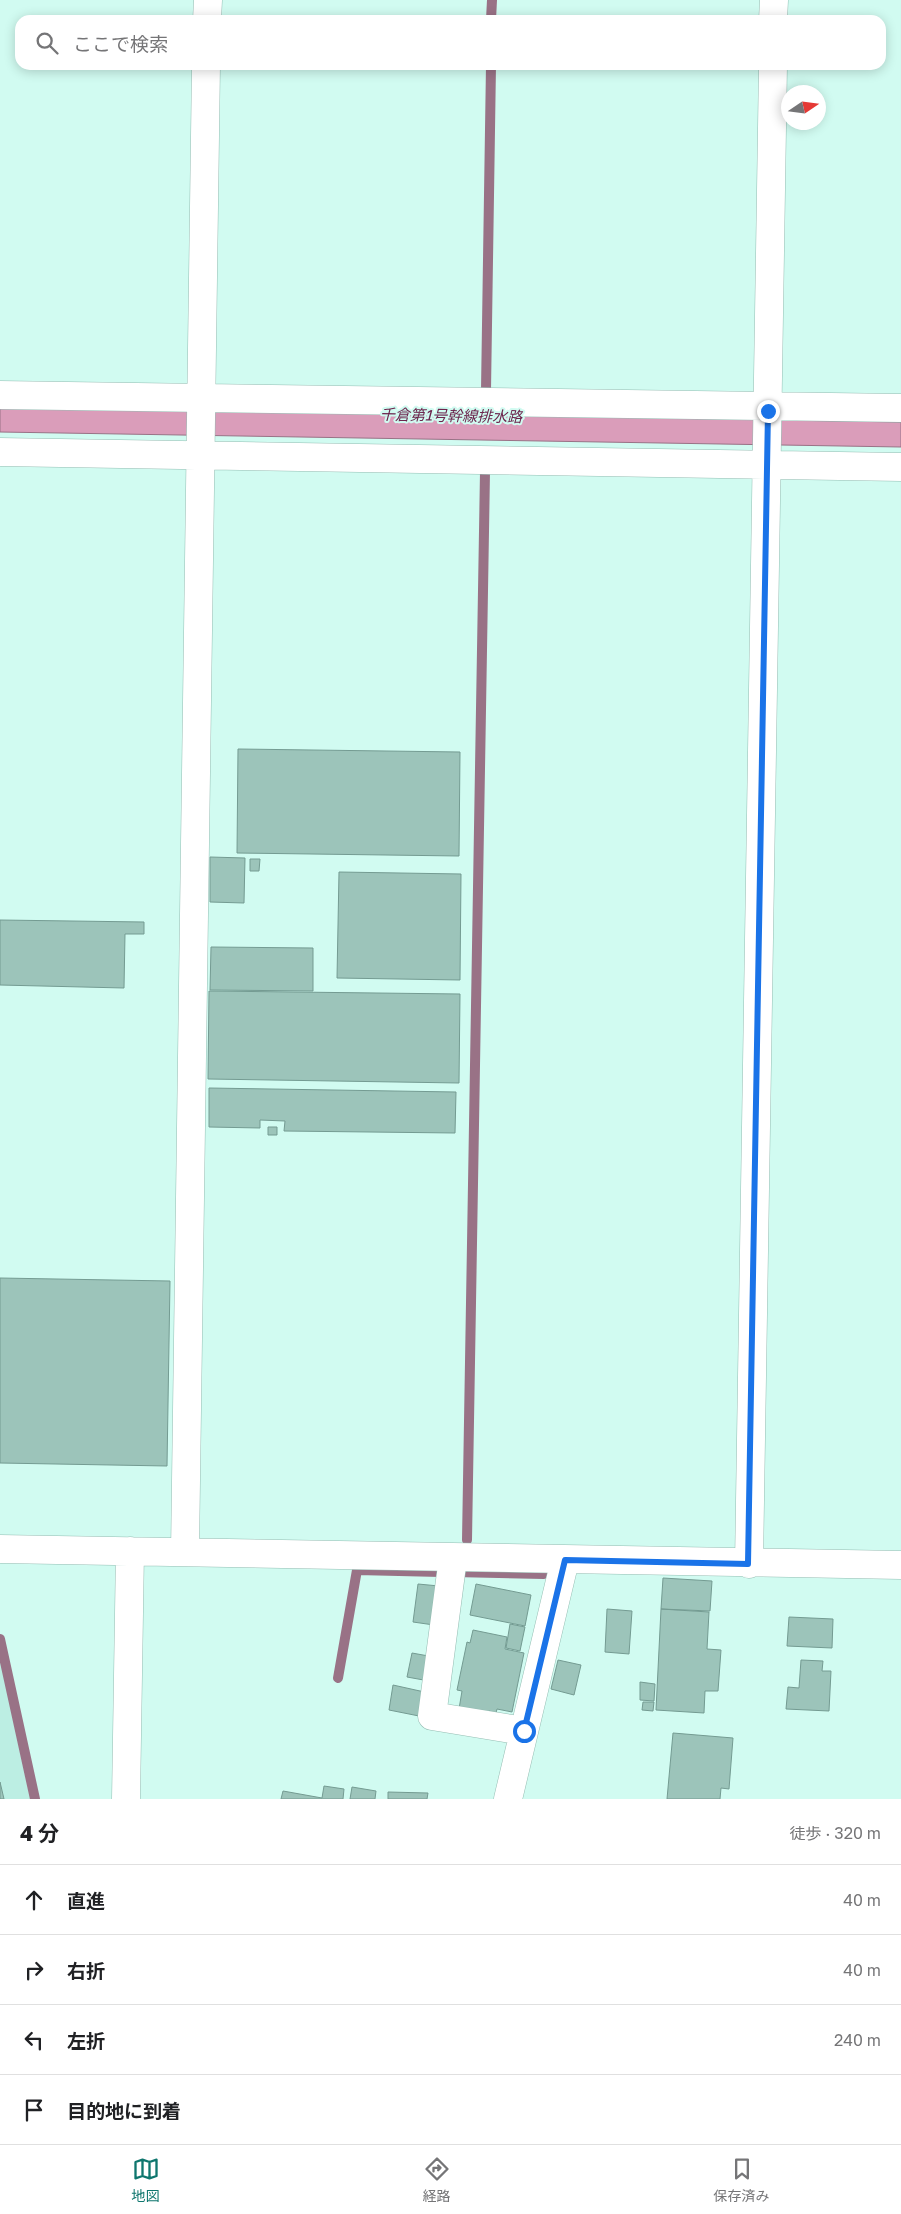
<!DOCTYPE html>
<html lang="ja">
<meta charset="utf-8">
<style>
body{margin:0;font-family:"Golos Text","Noto Sans JP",sans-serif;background:#f2f2f2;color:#202124}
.compass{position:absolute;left:781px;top:85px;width:45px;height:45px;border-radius:50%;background:#fff;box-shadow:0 2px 12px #0003;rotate:77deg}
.stop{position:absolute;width:15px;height:15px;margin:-11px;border:4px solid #1a73e8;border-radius:50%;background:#fff}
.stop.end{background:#1a73e8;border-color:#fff;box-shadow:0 1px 5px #0008}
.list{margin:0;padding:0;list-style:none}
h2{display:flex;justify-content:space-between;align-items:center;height:65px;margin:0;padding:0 20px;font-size:21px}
h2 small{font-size:16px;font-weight:400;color:#757577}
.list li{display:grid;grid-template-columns:32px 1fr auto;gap:15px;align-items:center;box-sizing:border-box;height:70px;padding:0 20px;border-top:1px solid #e0e0e0}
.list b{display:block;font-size:19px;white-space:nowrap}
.list em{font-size:16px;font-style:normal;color:#757577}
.icon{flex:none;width:28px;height:28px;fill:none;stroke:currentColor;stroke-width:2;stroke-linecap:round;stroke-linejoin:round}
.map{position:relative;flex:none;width:901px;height:1799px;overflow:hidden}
.search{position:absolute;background:#fff;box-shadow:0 2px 12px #0003;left:15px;right:15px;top:15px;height:55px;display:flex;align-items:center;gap:12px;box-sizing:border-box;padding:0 18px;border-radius:15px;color:#757577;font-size:19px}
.sheet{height:345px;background:#fff}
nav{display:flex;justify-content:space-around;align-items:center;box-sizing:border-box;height:70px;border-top:1px solid #e0e0e0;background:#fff;font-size:14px;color:#757577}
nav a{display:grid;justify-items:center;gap:2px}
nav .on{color:#0f766e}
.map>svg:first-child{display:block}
.built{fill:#bceee3}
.water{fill:#da9dba;stroke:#997286}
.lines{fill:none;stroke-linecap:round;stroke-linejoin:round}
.stream{stroke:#997286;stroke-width:10}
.building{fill:#9cc4ba;stroke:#749b92}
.minor-casing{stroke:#95bdb3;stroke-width:29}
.minor{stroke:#fff;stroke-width:28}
.route{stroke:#1a73e8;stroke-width:6}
.labels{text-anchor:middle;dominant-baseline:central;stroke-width:4;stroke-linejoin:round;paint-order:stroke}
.water-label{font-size:15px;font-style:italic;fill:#6c254d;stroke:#d1fbf1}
</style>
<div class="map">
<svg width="901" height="1799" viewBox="0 0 901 1799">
<rect width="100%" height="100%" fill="#d1fbf1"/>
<path class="built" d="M 0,1658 L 30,1799 L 0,1799 Z"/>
<path class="water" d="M 0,407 L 901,422 L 901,447 L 0,432 Z"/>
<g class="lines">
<path class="stream" d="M 491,20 L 492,0
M 486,390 L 491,65
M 467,1540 L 485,472
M 454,1572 L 544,1574
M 0,1639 L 35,1799
M 338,1678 L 357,1570 L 441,1572"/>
</g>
<path class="building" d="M 238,749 L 460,752 L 459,856 L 237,853 Z
M 210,857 L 245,858 L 244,903 L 210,902 Z
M 250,859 L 260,859 L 259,871 L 250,871 Z
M 339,872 L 461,874 L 460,980 L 337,978 Z
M 0,920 L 144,922 L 144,934 L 125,934 L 124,988 L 0,985 Z
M 211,947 L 313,948 L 313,991 L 210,990 Z
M 209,991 L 460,994 L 459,1083 L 208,1079 Z
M 209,1088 L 456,1092 L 455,1133 L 284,1131 L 285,1121 L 260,1120 L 260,1128 L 209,1127 Z
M 268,1127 L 277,1127 L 277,1135 L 268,1135 Z
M 0,1278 L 170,1281 L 167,1466 L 0,1463 Z
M 663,1578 L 712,1581 L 710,1611 L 661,1609 Z
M 418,1584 L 439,1586 L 434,1625 L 413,1622 Z
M 476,1584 L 531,1595 L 525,1626 L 470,1615 Z
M 607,1609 L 632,1611 L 629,1654 L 605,1652 Z
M 661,1609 L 709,1612 L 707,1649 L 721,1650 L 718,1691 L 705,1691 L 704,1713 L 656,1710 Z
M 789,1617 L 833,1619 L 832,1648 L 787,1646 Z
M 510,1624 L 525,1627 L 520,1651 L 506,1648 Z
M 473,1630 L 507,1637 L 505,1649 L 524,1653 L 512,1712 L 497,1709 L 496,1713 L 489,1711 L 488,1715 L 459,1709 L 462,1691 L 457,1690 L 467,1642 L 470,1643 Z
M 412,1653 L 434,1657 L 429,1681 L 407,1677 Z
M 558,1660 L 581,1665 L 574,1695 L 551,1689 Z
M 801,1660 L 823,1661 L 822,1671 L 831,1671 L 829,1711 L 786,1709 L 788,1687 L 799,1688 Z
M 640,1682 L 655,1684 L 654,1701 L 640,1700 Z
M 393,1685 L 429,1693 L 424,1717 L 389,1710 Z
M 643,1702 L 654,1702 L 653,1711 L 642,1710 Z
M 673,1733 L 733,1738 L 729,1789 L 721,1788 L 720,1799 L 667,1799 Z
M 0,1782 L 4,1799 L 0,1799 Z
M 324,1786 L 344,1789 L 343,1799 L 281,1799 L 283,1791 L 322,1798 Z
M 352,1787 L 376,1791 L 375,1799 L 350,1799 Z
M 388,1792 L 428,1793 L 427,1799 L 388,1799 Z"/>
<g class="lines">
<defs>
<path id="minor" d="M 207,20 L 208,0
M 773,20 L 774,0
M 0,395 L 901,408
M 0,452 L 901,467
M 0,1549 L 901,1565
M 185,1552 L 206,65
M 453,1558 L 432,1716 L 524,1731
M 749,1564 L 773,65
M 126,1799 L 130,1551
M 508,1799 L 565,1560"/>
</defs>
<use href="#minor" class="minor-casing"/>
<use href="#minor" class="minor"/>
</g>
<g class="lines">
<path class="route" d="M 524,1731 L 565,1560 L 748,1564 L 768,411"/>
</g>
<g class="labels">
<g class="water-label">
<text transform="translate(451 415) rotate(1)">千倉第1号幹線排水路</text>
</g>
</g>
</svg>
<svg class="compass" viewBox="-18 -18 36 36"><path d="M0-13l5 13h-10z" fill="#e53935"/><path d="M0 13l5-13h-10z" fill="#757577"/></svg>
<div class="stop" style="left:524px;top:1731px"></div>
<div class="stop end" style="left:768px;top:411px"></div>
<div class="search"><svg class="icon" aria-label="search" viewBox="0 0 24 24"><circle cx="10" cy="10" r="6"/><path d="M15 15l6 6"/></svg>ここで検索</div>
</div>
<section class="sheet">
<h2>4 分<small>徒歩 · 320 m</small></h2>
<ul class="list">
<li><svg class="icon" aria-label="ahead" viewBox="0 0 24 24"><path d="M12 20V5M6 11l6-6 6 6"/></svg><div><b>直進</b></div><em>40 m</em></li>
<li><svg class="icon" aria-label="right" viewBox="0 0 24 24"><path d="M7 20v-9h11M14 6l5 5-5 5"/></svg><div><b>右折</b></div><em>40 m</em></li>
<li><svg class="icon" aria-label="left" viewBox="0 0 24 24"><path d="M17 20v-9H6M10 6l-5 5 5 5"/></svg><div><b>左折</b></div><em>240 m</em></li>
<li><svg class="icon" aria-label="arrive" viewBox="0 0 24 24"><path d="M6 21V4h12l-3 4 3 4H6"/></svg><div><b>目的地に到着</b></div></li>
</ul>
</section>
<nav>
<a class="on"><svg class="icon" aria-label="map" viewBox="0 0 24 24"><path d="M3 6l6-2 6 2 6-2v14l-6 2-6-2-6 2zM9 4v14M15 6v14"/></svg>地図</a>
<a><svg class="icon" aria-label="directions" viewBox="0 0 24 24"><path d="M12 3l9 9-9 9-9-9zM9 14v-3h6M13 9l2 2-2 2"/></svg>経路</a>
<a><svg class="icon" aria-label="saved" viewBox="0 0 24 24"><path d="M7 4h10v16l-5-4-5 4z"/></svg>保存済み</a>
</nav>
